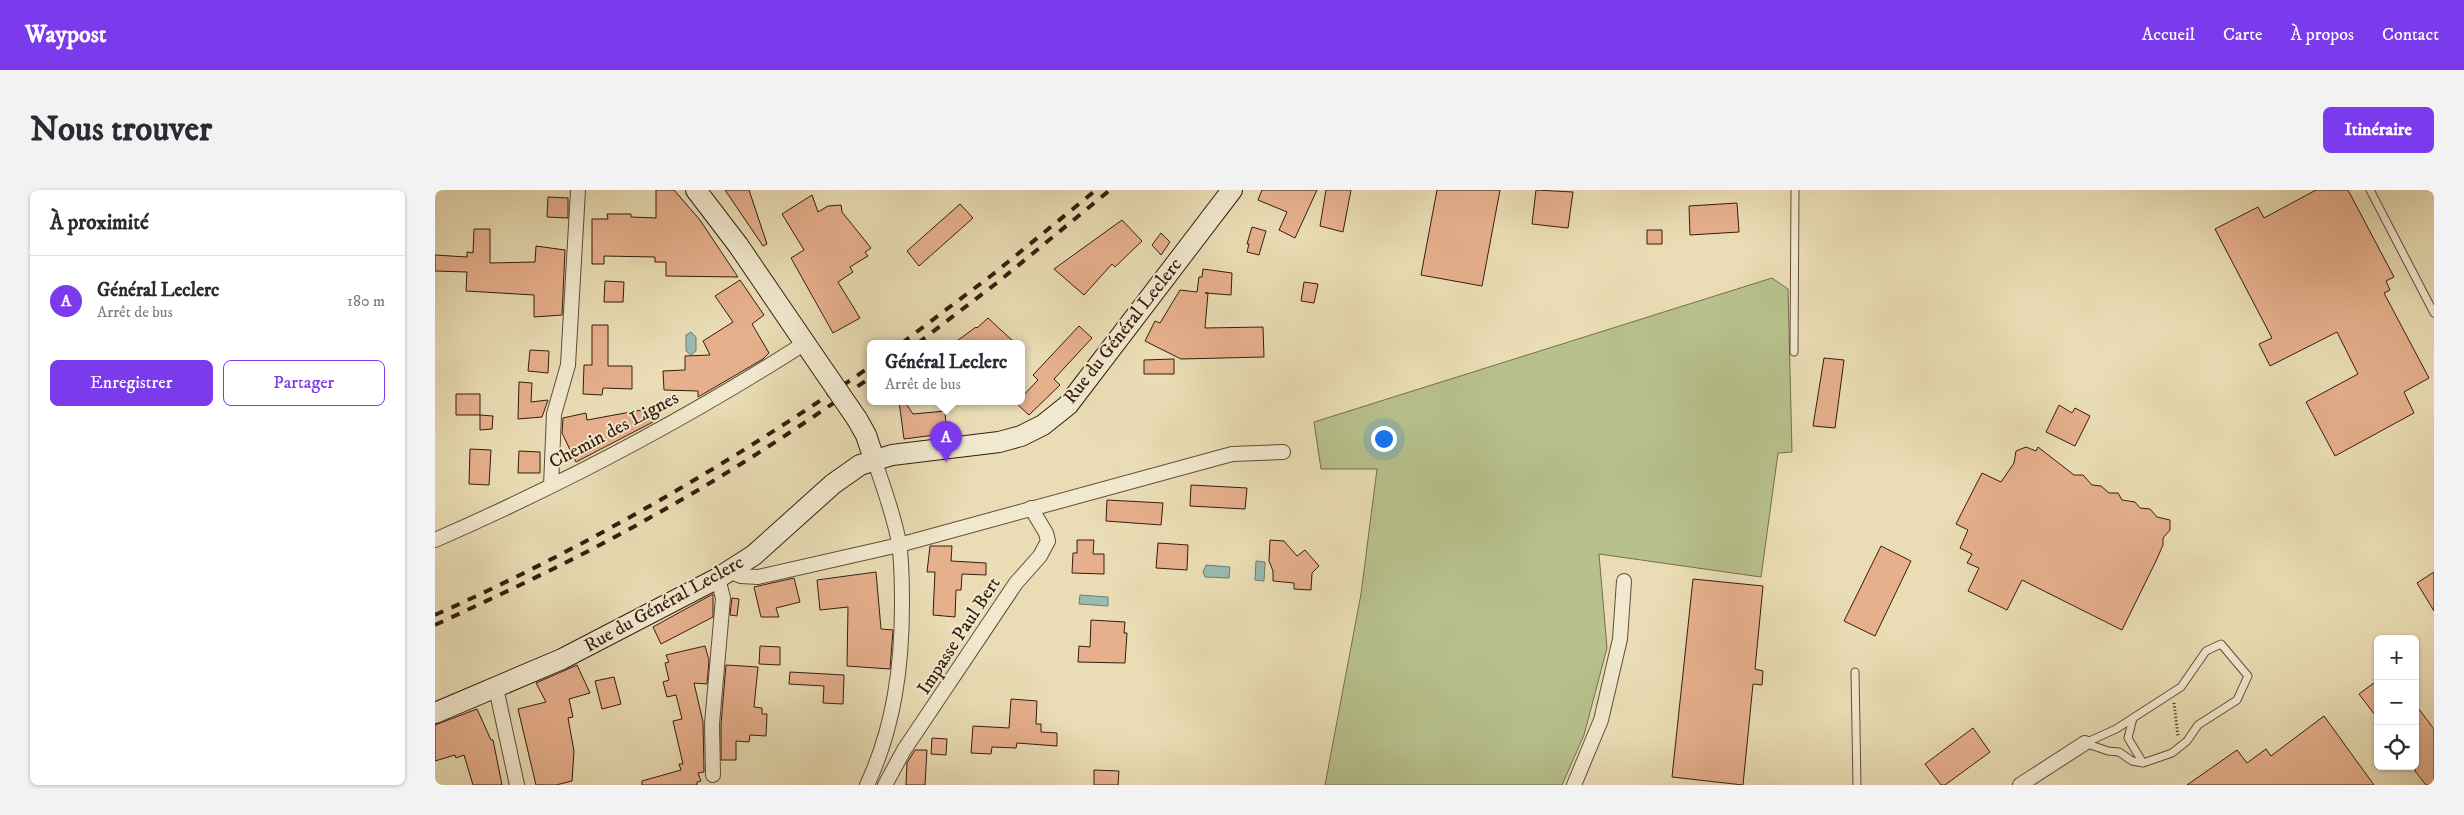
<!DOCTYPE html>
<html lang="fr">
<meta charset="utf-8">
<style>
body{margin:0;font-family:"IM FELL DW Pica",serif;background:#f2f2f3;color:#2b2b33}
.controls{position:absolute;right:15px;bottom:15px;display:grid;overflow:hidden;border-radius:8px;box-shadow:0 1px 4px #0004}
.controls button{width:45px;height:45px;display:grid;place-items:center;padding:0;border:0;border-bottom:1px solid #e1e1e2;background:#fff;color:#2b2b33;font:25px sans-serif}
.you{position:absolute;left:948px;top:248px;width:18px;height:18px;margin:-12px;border:4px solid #fff;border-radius:50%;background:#1a73e8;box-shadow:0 0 0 8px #1a73e833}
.badge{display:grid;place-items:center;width:32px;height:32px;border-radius:50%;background:#7c3aed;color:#fff;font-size:16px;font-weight:700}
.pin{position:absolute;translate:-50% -41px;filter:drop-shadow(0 1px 2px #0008)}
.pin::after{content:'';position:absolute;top:26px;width:18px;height:15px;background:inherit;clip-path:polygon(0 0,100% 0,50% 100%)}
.popup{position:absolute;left:432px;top:150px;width:158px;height:65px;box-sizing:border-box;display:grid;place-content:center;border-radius:8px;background:#fff;filter:drop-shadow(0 1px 4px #0005);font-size:16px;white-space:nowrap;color:#7c7c81}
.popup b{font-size:19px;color:#2b2b33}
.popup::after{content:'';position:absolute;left:50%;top:100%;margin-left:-10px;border:10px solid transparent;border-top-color:#fff}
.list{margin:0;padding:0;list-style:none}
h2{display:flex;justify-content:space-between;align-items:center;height:65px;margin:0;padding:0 20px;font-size:21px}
h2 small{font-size:16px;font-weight:400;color:#7c7c81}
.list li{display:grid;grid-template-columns:32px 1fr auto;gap:15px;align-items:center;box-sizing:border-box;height:90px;padding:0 20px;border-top:1px solid #e1e1e2}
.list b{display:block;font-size:19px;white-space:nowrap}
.list p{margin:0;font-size:16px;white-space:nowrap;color:#7c7c81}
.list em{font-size:16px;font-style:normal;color:#7c7c81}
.actions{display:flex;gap:10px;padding:15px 20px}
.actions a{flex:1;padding:11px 0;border:1px solid #7c3aed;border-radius:8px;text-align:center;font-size:18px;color:#7c3aed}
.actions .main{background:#7c3aed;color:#fff}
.icon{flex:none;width:28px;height:28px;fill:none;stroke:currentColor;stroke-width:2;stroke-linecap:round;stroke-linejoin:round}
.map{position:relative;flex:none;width:1999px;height:595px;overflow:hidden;border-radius:8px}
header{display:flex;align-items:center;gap:30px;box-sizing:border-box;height:70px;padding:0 25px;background:#7c3aed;color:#fff}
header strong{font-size:24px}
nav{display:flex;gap:28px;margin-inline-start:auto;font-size:18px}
.intro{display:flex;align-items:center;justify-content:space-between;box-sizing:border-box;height:120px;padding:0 30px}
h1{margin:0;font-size:35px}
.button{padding:12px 22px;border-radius:8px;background:#7c3aed;color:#fff;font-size:18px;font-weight:700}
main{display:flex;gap:30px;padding:0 30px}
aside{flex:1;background:#fff;border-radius:8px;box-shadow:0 1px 4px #0004}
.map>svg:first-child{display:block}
.green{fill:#b7c18d;stroke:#766e4e}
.water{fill:#98bbb2;stroke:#717b71}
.building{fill:#e7b08d;stroke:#361c0f}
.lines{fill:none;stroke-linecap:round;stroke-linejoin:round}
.lane-casing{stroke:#634c38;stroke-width:9}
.street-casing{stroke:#634c38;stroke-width:16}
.secondary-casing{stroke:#361c0f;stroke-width:22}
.path{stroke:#361c0f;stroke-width:3;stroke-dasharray:1 2.5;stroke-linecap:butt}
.lane{stroke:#f1e9cf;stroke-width:7}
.street{stroke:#f1e9cf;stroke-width:14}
.secondary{stroke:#f1e9cf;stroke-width:20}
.rail{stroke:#361c0f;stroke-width:4;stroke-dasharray:9 9;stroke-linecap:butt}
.secondary-bridge-casing{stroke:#361c0f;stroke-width:22;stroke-linecap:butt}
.secondary-bridge{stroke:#f1e9cf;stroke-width:20}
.labels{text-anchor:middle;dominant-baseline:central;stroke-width:4;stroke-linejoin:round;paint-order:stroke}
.street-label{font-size:19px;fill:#361c0f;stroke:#f1e9cf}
</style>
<header>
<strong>Waypost</strong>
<nav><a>Accueil</a><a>Carte</a><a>À propos</a><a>Contact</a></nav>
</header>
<div class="intro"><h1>Nous trouver</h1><a class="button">Itinéraire</a></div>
<main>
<aside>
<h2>À proximité<small></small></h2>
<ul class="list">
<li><span class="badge">A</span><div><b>Général Leclerc</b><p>Arrêt de bus</p></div><em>180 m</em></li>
</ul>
<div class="actions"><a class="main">Enregistrer</a><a>Partager</a></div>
</aside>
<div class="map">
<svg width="1999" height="595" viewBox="0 0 1999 595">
<rect width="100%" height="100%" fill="#eaddb5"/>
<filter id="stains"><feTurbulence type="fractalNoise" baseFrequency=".004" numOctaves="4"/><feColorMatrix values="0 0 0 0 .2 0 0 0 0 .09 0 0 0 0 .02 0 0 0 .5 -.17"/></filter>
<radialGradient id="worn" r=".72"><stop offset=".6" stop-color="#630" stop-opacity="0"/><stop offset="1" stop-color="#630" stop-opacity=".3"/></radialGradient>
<path class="green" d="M 1337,88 L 1353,99 L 1357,262 L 1343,263 L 1326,387 L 1164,364 L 1172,458 L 1149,545 L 1127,595 L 890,595 L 926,404 L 942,279 L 886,279 L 879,232 Z"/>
<path class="water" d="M 256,142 L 261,147 L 261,161 L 256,165 L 251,161 L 251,145 Z
M 821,371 L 830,372 L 829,391 L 820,390 Z
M 771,375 L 795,377 L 794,388 L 770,387 L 768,382 Z
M 645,405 L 673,407 L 673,416 L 644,414 Z"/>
<path class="building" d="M 221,0 L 239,0 L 265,30 L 303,87 L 231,86 L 231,72 L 220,72 L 220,67 L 169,66 L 169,74 L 157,74 L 157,29 L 173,29 L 172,24 L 196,24 L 196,27 L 221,28 Z
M 290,0 L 314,0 L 332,54 L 328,56 Z
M 827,0 L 882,0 L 860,48 L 844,40 L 852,22 L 823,10 Z
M 891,0 L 916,0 L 908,42 L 885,36 Z
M 1002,0 L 1065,0 L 1047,96 L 986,85 Z
M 1101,0 L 1138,2 L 1133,38 L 1097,34 Z
M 1881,0 L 1913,0 L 1959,87 L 1951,91 L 1955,100 L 1949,103 L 1994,188 L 1969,202 L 1979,223 L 1900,266 L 1871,212 L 1923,184 L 1902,142 L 1835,176 L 1824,154 L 1837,148 L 1780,39 L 1823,17 L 1829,28 Z
M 377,5 L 383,22 L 393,16 L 406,15 L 407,22 L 436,58 L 430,62 L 433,66 L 415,77 L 418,82 L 403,92 L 425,128 L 398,143 L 356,68 L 369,60 L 347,24 Z
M 113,7 L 133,8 L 133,28 L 112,27 Z
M 1302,13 L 1304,42 L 1255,45 L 1254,16 Z
M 525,14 L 538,28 L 484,76 L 472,61 Z
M 687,30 L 707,51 L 680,77 L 677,74 L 649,105 L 619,79 Z
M 817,37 L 831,41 L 824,65 L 812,62 L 814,54 L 812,54 Z
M 39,39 L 55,39 L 55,73 L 100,72 L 101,56 L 130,60 L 127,125 L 99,127 L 99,105 L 31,101 L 32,82 L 0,81 L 0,65 L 32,67 L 32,62 L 38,63 Z
M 1212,40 L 1227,40 L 1227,54 L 1212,54 Z
M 726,43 L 735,52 L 726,65 L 717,55 Z
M 768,79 L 797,83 L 796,105 L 770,103 L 773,103 L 770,138 L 828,137 L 829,167 L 746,169 L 710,151 L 720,131 L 725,133 L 745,100 L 762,102 L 764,87 L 767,87 Z
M 305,90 L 329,125 L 317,134 L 334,163 L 328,169 L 263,207 L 263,201 L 229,200 L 228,181 L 250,180 L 250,166 L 275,165 L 268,151 L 298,132 L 280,106 Z
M 170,91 L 189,92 L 188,112 L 169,112 Z
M 869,92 L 883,94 L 879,113 L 866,111 Z
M 553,128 L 580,153 L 519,153 L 541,137 L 542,138 Z
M 157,135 L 173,135 L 173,176 L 197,176 L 197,199 L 168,198 L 167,205 L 148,204 L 149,175 L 157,175 Z
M 644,136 L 657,148 L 619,189 L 625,195 L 594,225 L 581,213 L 603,190 L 598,185 Z
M 95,160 L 114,161 L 113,183 L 93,181 Z
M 1389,168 L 1409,170 L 1400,238 L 1378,236 Z
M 739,169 L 739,184 L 709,184 L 709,170 Z
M 84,192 L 97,193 L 96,212 L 113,210 L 107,227 L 83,229 Z
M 21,204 L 45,204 L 45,225 L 21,225 Z
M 464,211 L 469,211 L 478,224 L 510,221 L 511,236 L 500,237 L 500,245 L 469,249 Z
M 1624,215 L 1637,223 L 1640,218 L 1655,226 L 1640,256 L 1611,242 Z
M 212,219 L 218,232 L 141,272 L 127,243 L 128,228 L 151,223 L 152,230 Z
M 45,225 L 58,226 L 57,239 L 45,240 Z
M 1591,257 L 1601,261 L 1603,257 L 1639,285 L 1648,285 L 1657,295 L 1666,296 L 1674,303 L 1683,303 L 1687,310 L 1700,312 L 1705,318 L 1715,319 L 1722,327 L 1735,330 L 1735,340 L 1728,348 L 1728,355 L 1721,371 L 1687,440 L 1587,390 L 1572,420 L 1533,401 L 1544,378 L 1532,373 L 1537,364 L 1525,358 L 1533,340 L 1521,334 L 1547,283 L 1566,292 L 1579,273 L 1581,261 Z
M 35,259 L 56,260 L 54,295 L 34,294 Z
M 84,261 L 105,262 L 105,283 L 83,283 Z
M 756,295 L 812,298 L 810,319 L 755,316 Z
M 672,310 L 728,313 L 726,335 L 671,331 Z
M 642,350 L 659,350 L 658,364 L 669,364 L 669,384 L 637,383 L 638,363 L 642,363 Z
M 835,350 L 849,351 L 862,366 L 870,360 L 884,376 L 877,383 L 876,400 L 859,399 L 859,393 L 838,391 L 838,381 L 834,371 Z
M 723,353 L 753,355 L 752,380 L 721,378 Z
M 495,356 L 517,356 L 516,371 L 551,373 L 551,385 L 527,384 L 526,400 L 521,400 L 520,427 L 498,425 L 500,382 L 492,382 Z
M 1446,356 L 1476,371 L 1440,446 L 1409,431 Z
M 441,382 L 446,439 L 458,440 L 455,479 L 412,476 L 413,417 L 385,420 L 382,390 Z
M 1999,382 L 1999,421 L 1982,393 Z
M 359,388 L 365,412 L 341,418 L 344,427 L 326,427 L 319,397 Z
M 1258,389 L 1328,396 L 1320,479 L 1328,481 L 1327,495 L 1318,494 L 1308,595 L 1237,587 Z
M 278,404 L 278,427 L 226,454 L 218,437 Z
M 297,408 L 304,409 L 302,426 L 295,425 Z
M 656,430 L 690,432 L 689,443 L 692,443 L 690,473 L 643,472 L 644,456 L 655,457 Z
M 270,456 L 274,470 L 272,494 L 259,493 L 268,532 L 269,582 L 263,583 L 266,591 L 262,592 L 262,595 L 207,595 L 207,591 L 246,580 L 244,574 L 248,574 L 238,531 L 247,529 L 241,505 L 232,507 L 228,492 L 234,490 L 230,473 L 234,472 L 231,465 Z
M 325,456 L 345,457 L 345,475 L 324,474 Z
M 142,475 L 155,503 L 134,509 L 138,527 L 133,528 L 139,561 L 137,591 L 121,595 L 101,595 L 83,519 L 111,512 L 101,493 Z
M 291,475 L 323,477 L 319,517 L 327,518 L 327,524 L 332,524 L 331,546 L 315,545 L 314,552 L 301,551 L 301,570 L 286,570 L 286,534 Z
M 355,482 L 409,485 L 408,514 L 388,513 L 389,496 L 354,494 Z
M 179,487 L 186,514 L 167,519 L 160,491 Z
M 1943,490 L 1943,529 L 1924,504 Z
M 576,509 L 602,511 L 601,534 L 606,534 L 606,542 L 622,543 L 622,556 L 582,553 L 581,558 L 557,557 L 556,564 L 536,563 L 538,536 L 574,538 Z
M 1980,514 L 1999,539 L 1999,595 L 1991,595 L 1980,581 Z
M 42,519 L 56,550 L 58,550 L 67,595 L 38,595 L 29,565 L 21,568 L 20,565 L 0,571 L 0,535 Z
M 1889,526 L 1939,595 L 1752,595 L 1802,560 L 1812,573 L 1831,559 L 1836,566 Z
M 1538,538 L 1555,562 L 1510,595 L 1506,595 L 1490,574 Z
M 497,548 L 512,549 L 511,565 L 496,564 Z
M 480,560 L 492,560 L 490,595 L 471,595 L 472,573 Z
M 659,580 L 684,581 L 683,595 L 659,595 Z"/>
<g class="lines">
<defs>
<path id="lane" d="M 1935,0 L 1999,123
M 1359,162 L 1360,0
M 1786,454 L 1813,486 L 1802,510 L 1763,535 L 1752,551 L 1737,563 L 1708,573 L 1697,571 L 1684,562 L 1673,561 L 1650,553 L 1681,539 L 1746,497 L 1771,461 Z
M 1420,482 L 1422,595
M 1698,528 L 1693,548 L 1708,573"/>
<path id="street" d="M 116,296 L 119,224 L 133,175 L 143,0
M 0,350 C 128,294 253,228 370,153
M 294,381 L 306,386 L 323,387 L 464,355 L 797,264 L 848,262
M 61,498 L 82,595
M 278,585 L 277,534 L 288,408 L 283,388
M 432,595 C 459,537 467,477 467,414 C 467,393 467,373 464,353 C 459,325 448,296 439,269
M 450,595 L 469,560 L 581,393 L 605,366 L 613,351 L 611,343 L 596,318
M 1139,595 L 1166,530 L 1185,449 L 1189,391
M 1585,595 L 1650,553"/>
<path id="secondary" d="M 261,0 L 303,55 L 389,181
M 422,229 L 431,245 L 439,269
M 0,523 L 127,469 L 283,388 L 319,365 L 398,294 L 425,275 L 457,265 L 564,252 L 586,246 L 608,235 L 633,215 L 797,0"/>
</defs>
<use href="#lane" class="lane-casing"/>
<use href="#street" class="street-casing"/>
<use href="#secondary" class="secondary-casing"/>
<path class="path" d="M 1739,513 L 1743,546"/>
<use href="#lane" class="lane"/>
<use href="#street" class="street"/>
<use href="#secondary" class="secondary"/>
<path class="rail" d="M 467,153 L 557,85 L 661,0
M 483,153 L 563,92 L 675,0
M 0,425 C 154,356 298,272 436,176
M 0,435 C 73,401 146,367 216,327 C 292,285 365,237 436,187"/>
<defs>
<path id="secondary-bridge" d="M 389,181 L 422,229"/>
</defs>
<use href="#secondary-bridge" class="secondary-bridge-casing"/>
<use href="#secondary-bridge" class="secondary-bridge"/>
</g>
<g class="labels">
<g class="street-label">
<text transform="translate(688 141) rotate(-52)">Rue du Général Leclerc</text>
<text transform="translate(179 240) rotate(-28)">Chemin des Lignes</text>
<text transform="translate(229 414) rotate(-29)">Rue du Général Leclerc</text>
<text transform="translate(524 446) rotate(-57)">Impasse Paul Bert</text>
</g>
</g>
<rect width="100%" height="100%" filter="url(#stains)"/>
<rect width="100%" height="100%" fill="url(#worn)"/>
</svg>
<div class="controls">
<button>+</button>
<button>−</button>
<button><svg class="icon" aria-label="locate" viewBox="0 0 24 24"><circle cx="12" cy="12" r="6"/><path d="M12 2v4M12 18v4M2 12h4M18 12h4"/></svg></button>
</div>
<div class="you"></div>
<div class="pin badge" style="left:511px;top:272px">A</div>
<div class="popup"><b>Général Leclerc</b>Arrêt de bus</div>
</div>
</main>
